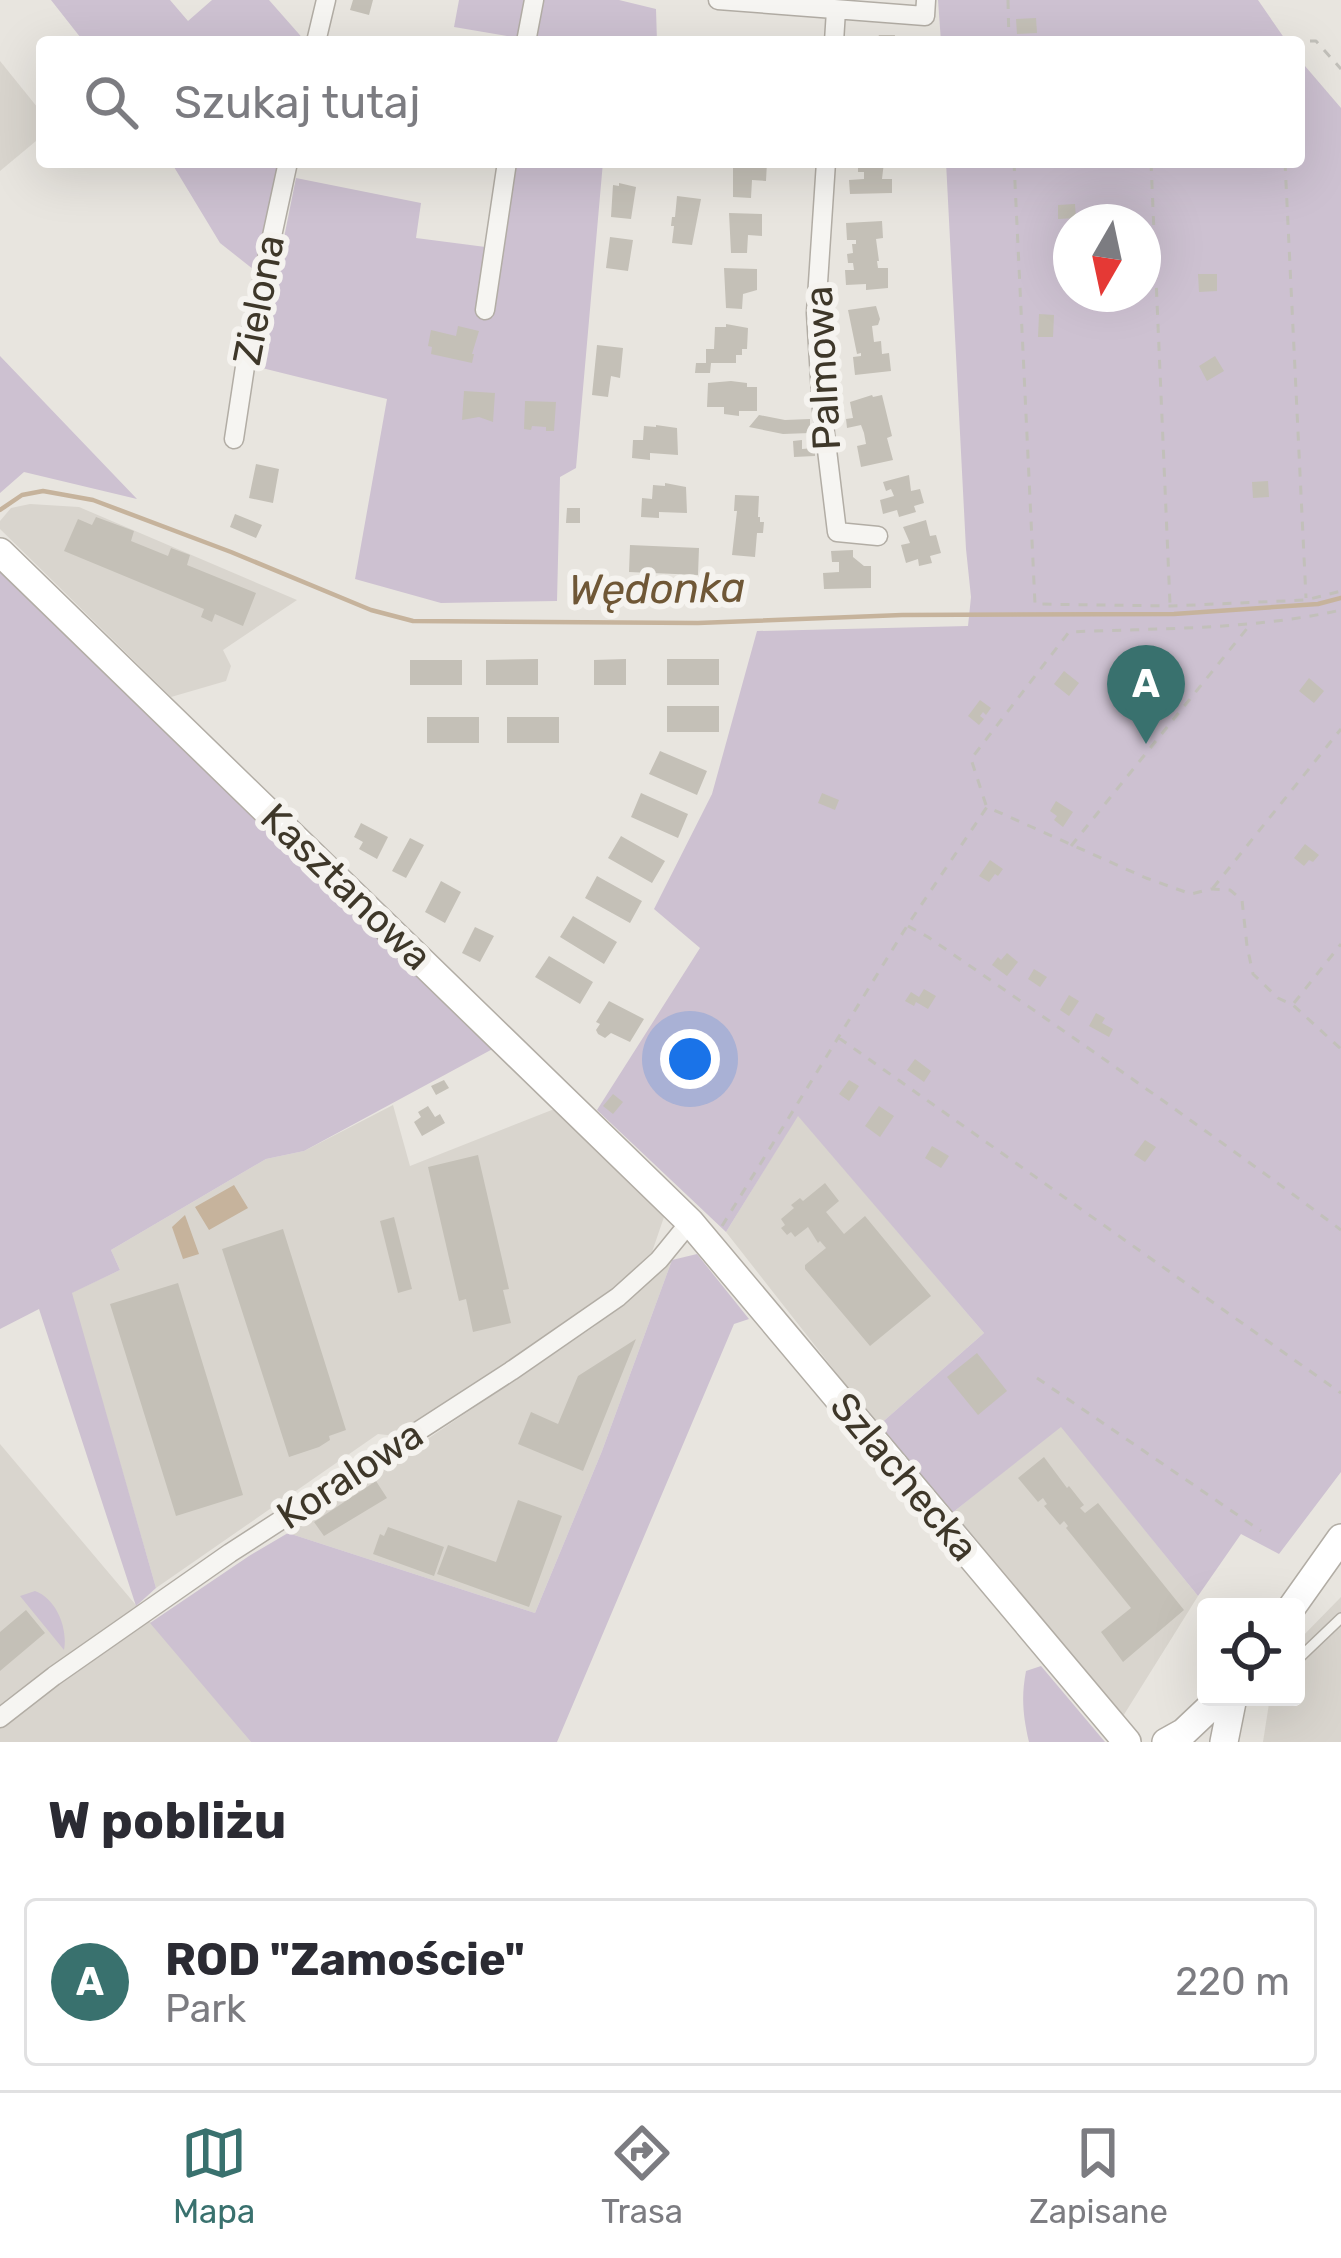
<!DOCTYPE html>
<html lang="pl">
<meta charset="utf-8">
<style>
body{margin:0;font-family:Rubik,sans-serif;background:#f2f2f3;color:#2b2b33}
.controls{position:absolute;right:36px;bottom:36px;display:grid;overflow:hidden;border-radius:12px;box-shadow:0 12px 48px #0002}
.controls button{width:108px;height:108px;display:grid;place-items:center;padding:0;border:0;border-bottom:3px solid #e1e1e2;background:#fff;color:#2b2b33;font:60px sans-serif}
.compass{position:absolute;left:1053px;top:204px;width:108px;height:108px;border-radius:50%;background:#fff;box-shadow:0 12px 48px #0002;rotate:189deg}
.you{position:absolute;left:690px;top:1059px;width:42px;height:42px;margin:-30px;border:9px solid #fff;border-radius:50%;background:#1a73e8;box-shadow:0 0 0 18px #1a73e833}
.badge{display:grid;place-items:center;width:78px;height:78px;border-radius:50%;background:#39716e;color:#fff;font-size:39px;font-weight:700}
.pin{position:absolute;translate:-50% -99px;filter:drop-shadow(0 3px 6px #0008)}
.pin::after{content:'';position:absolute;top:63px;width:42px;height:36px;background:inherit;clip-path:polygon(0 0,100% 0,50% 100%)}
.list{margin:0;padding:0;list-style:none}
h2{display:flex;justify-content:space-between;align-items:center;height:156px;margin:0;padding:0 48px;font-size:51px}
h2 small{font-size:39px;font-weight:400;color:#7c7c81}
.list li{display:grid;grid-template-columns:78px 1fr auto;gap:36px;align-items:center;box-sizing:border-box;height:168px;margin:0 24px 24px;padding:0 24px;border:3px solid #e1e1e2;border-radius:12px}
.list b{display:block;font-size:45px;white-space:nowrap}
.list p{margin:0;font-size:39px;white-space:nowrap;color:#7c7c81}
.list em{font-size:39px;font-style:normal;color:#7c7c81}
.icon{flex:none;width:66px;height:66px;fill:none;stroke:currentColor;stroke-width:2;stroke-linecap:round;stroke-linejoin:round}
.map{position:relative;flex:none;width:1341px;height:1742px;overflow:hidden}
.search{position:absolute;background:#fff;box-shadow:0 12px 48px #0002;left:36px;right:36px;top:36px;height:132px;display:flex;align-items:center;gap:30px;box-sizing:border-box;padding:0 42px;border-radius:12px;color:#7c7c81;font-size:45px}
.sheet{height:348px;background:#fff}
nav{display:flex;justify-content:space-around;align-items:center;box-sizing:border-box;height:168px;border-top:3px solid #e1e1e2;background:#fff;font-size:33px;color:#7c7c81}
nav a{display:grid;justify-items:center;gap:6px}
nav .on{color:#39716e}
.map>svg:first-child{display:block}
.built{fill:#d9d5ce}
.green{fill:#cdc1d1;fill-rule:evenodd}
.water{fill:#c6b39c}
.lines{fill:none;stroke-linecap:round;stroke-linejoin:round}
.stream{stroke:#c6b39c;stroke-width:4.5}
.building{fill:#c4c0b7}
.lane-casing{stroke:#b2ada5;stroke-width:12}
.street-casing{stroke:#b2ada5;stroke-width:21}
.secondary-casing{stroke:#b2ada5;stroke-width:30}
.path{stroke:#c2c0ba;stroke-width:3;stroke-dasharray:9 9;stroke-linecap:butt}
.lane{stroke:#f6f5f2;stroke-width:9}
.street{stroke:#f6f5f2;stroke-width:18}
.secondary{stroke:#fff;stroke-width:27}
.labels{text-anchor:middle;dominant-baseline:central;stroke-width:12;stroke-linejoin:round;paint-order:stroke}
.street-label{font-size:39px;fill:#3e3729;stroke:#f5f3ef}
.water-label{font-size:42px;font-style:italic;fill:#6f5736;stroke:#f5f3ef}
</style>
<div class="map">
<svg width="1341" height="1742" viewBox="0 0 1341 1742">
<rect width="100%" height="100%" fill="#e8e5df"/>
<path class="built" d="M 0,61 L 42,113 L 42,136 L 0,171 Z
M 30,504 L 79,507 L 297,600 L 223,650 L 231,666 L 226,681 L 171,697 L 0,529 L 0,521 L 11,508 Z
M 393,1105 L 410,1166 L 562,1106 L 655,1198 L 664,1217 L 652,1252 L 595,1306 L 396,1436 L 378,1434 L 156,1588 L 71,1293 L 120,1270 L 111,1250 L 266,1159 L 304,1151 Z
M 798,1115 L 984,1333 L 878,1426 L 726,1232 Z
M 672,1260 L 602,1451 L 535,1613 L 288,1533 L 595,1326 Z
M 1061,1426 L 1198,1596 L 1120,1721 L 952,1513 Z
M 0,1444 L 227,1713 L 251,1742 L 0,1742 Z
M 1341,1597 L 1341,1742 L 1263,1742 L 1270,1697 L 1296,1697 L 1296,1643 Z"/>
<path class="green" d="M 51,0 L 170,0 L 188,21 L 212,0 L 269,0 L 306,42 L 84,42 Z
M 459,0 L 526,0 L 519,38 L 454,27 Z
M 541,0 L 619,0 L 656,9 L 657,42 L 531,42 Z
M 938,0 L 1258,0 L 1287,42 L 941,42 Z
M 1299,59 L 1341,108 L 1341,1472 L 1279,1554 L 1241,1534 L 1198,1596 L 1061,1427 L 952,1513 L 878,1426 L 984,1333 L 798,1116 L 726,1232 L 597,1110 L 700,948 L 654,909 L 712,794 L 757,631 L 968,626 L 971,597 L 966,549 L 946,162 L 1299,162 ZM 1071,222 L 1143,222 L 1143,294 L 1071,294 Z
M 171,162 L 282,162 L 258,273 L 220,243 Z
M 515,162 L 603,162 L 576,468 L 560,477 L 557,601 L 441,603 L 355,579 L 387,399 L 258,367 L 296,178 L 421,203 L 416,238 L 501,249 Z
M 0,356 L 137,499 L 24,472 L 0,493 Z
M 0,568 L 500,1045 L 304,1151 L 266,1159 L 111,1250 L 120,1270 L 72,1293 L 156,1588 L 136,1606 L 39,1309 L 0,1329 Z
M 697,1254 L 749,1319 L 734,1324 L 557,1742 L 251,1742 L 150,1623 L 249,1556 L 288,1533 L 535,1613 L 602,1451 L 672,1260 Z
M 35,1591 C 57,1599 68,1629 64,1650 L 20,1596 Z
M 1041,1666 L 1105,1742 L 1029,1742 C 1023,1716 1021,1697 1026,1671 Z"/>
<path class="water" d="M 234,1185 L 248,1208 L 209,1230 L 195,1207 Z
M 185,1215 L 199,1254 L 183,1259 L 172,1227 Z"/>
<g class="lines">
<path class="stream" d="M 0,510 L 22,495 L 43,491 L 93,500 L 231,552 L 371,610 L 413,621 L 698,623 L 902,615 L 1174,614 L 1318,604 L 1341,598"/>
</g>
<path class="building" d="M 353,0 L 373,0 L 369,15 L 350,10 Z
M 1036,18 L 1037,33 L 1017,34 L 1016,19 Z
M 879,35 L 895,35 L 894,42 L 864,42 L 864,37 L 878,37 Z
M 733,162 L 767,162 L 766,181 L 752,180 L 751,198 L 733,197 Z
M 858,162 L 884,162 L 882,179 L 892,179 L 892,193 L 850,194 L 849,180 L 864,179 L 864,172 L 858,172 Z
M 619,183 L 636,187 L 631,219 L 611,217 L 613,185 L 619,186 Z
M 677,196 L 701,199 L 692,245 L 672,243 L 674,226 L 671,226 L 672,217 L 675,217 Z
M 1075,204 L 1076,218 L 1058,219 L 1058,205 Z
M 729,213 L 762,214 L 762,236 L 748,235 L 747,253 L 731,253 Z
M 882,221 L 883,238 L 876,239 L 879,261 L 877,261 L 878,268 L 888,268 L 888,288 L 866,290 L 866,284 L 846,285 L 845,270 L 854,270 L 853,263 L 848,263 L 847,254 L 853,253 L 852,244 L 856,244 L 856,240 L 847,240 L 846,223 Z
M 610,237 L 633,240 L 628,271 L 606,268 Z
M 724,268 L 757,269 L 757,290 L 743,294 L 742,309 L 726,308 Z
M 1198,274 L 1217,274 L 1217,291 L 1199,292 Z
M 876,306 L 880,319 L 878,325 L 872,326 L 874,342 L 881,341 L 882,354 L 889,353 L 891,371 L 855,375 L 853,357 L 861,356 L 861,353 L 857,354 L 848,310 Z
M 1039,314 L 1054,315 L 1053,337 L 1038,337 Z
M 726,324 L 748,328 L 747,349 L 742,349 L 742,355 L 736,355 L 736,363 L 711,363 L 710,373 L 695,373 L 696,363 L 706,363 L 706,349 L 714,349 L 715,327 L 726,327 Z
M 458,326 L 479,331 L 472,354 L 474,354 L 472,363 L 431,354 L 432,347 L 428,346 L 431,330 L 456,336 Z
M 597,345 L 623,348 L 620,378 L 611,376 L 608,397 L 592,395 Z
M 1215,356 L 1224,371 L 1207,381 L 1199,366 Z
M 731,381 L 747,383 L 747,387 L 757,387 L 757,411 L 739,411 L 739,416 L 724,414 L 724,407 L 707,407 L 708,383 Z
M 464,391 L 495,393 L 493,422 L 479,417 L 462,420 Z
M 872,395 L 873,397 L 882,395 L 892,436 L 887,438 L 893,460 L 861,467 L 857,446 L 866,444 L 864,433 L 861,425 L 847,428 L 846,419 L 853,418 L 850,402 Z
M 525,401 L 556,402 L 554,431 L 546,431 L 546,427 L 532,426 L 531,430 L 524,429 Z
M 759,415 L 785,420 L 810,419 L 810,433 L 783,434 L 749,427 Z
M 656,425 L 677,428 L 678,455 L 650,453 L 650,460 L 632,458 L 633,440 L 643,440 L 644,426 L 656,427 Z
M 802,440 L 802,449 L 815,448 L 815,456 L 794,457 L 793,441 Z
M 256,464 L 279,469 L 273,503 L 249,498 Z
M 909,475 L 911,491 L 920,489 L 924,503 L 914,506 L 916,512 L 899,517 L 897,510 L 883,514 L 880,500 L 894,496 L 891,489 L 886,491 L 883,482 Z
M 1268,481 L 1269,497 L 1253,498 L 1252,482 Z
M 665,483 L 686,487 L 687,513 L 659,512 L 659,518 L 641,517 L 642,498 L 652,499 L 653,485 L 665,486 Z
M 735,495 L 759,496 L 758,517 L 760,517 L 760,522 L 764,522 L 763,533 L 757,533 L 755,557 L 732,555 L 737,511 L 734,511 Z
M 567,508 L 580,508 L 580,523 L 566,523 Z
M 235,514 L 262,525 L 256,538 L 230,527 Z
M 96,517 L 134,531 L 131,541 L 168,556 L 171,548 L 190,555 L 187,565 L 256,593 L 243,626 L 215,614 L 212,622 L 201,617 L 204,609 L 64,551 L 78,519 L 92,525 Z
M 926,520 L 930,536 L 936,535 L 941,553 L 930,556 L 932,563 L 919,566 L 918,559 L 906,563 L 901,545 L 910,543 L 903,527 Z
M 630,545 L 699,548 L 698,575 L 629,572 Z
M 853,550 L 853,557 L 864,566 L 871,566 L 871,588 L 824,589 L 823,573 L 839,572 L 839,562 L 832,562 L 831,551 Z
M 538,659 L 538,685 L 486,685 L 486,660 Z
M 626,659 L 626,685 L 594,685 L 594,660 Z
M 667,659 L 719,659 L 719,685 L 667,685 Z
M 410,660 L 462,660 L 462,685 L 410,685 Z
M 1064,671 L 1079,683 L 1069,696 L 1054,684 Z
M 1309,678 L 1324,691 L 1314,703 L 1299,691 Z
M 980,700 L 991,708 L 986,715 L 983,712 L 980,716 L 984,719 L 979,725 L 968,716 Z
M 667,706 L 719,706 L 719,732 L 667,732 Z
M 427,717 L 479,717 L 479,743 L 427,743 Z
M 507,717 L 559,717 L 559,743 L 507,743 Z
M 660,751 L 707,771 L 697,795 L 649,774 Z
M 641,793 L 688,814 L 678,838 L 631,817 Z
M 822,793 L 839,800 L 835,810 L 818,803 Z
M 1056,801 L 1073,812 L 1063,827 L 1054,820 L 1057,816 L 1050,811 Z
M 361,823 L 388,837 L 377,859 L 359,849 L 363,842 L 354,837 Z
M 621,836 L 665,861 L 652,883 L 608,858 Z
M 410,838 L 424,845 L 406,878 L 392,871 Z
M 1305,844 L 1319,855 L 1313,862 L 1309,860 L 1304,866 L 1294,858 Z
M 990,860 L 1003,869 L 998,876 L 995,874 L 989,882 L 979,876 Z
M 597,876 L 642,901 L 630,923 L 585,898 Z
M 441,881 L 461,892 L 445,923 L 425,912 Z
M 573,916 L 617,942 L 604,964 L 560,937 Z
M 475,927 L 494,936 L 480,962 L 462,953 Z
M 1007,953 L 1018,962 L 1007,976 L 992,965 L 998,957 L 1001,960 Z
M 549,956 L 593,982 L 580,1004 L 535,977 Z
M 1034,969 L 1047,977 L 1040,987 L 1028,979 Z
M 924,989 L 936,996 L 928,1009 L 916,1002 L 914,1006 L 905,1001 L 911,992 L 919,997 Z
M 1069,995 L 1079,1001 L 1069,1016 L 1060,1010 Z
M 609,1001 L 644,1019 L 630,1042 L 611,1033 L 605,1038 L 598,1034 L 596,1030 L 600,1024 L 596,1022 Z
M 1096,1013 L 1105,1018 L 1102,1023 L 1113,1029 L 1109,1037 L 1089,1026 Z
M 915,1059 L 931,1071 L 924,1082 L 907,1070 Z
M 444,1080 L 449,1088 L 436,1095 L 431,1086 Z
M 849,1080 L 859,1086 L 849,1101 L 839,1094 Z
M 613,1094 L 623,1102 L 613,1114 L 603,1106 Z
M 428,1106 L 435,1117 L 440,1114 L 445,1123 L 422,1136 L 414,1122 L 421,1117 L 418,1112 Z
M 879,1106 L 894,1116 L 880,1137 L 865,1126 Z
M 1145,1140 L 1156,1147 L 1145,1162 L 1134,1155 Z
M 932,1146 L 949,1156 L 941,1168 L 925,1158 Z
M 478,1155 L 509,1289 L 503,1290 L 511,1323 L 473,1332 L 466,1299 L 459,1301 L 428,1167 Z
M 825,1183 L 839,1201 L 826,1212 L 844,1234 L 865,1216 L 931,1296 L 870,1346 L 805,1269 L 805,1265 L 826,1248 L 820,1241 L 818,1243 L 808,1227 L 795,1237 L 791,1232 L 787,1235 L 781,1228 L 785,1225 L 781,1219 L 794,1208 L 791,1205 L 800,1198 L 803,1201 Z
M 394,1217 L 412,1289 L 398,1293 L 380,1221 Z
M 283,1229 L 346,1430 L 329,1436 L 330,1440 L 319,1447 L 289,1457 L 222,1249 Z
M 178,1283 L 243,1495 L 176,1516 L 110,1304 Z
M 636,1339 L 583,1471 L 518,1444 L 531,1412 L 558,1424 L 578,1376 Z
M 977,1353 L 1007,1391 L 978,1415 L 947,1377 Z
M 1044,1457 L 1067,1488 L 1069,1486 L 1084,1505 L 1080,1508 L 1085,1513 L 1098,1503 L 1184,1610 L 1123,1662 L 1101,1632 L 1131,1608 L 1066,1528 L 1068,1526 L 1064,1521 L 1060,1525 L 1044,1506 L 1047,1504 L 1043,1498 L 1038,1502 L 1018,1478 Z
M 376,1481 L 387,1498 L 324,1536 L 314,1522 Z
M 518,1500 L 562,1516 L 529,1607 L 437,1574 L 448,1545 L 496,1562 Z
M 388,1527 L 444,1547 L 434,1576 L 373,1554 L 380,1534 L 384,1536 Z
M 26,1610 L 45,1633 L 0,1671 L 0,1632 Z"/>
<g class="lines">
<defs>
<path id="lane" d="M 1296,1661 L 1341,1618"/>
<path id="street" d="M 718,0 L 925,16 L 926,0
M 316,42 L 326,0
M 526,42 L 534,0
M 834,42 L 836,10
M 826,162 L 816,313 L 822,409 L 837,532 L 878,536
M 485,310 L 507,162
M 234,439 L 248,347 L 288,162
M 0,1718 L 54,1676 L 230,1553 L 511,1371 L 618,1297 L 659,1260 L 690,1222"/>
<path id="secondary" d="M 0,552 L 690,1222 L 1127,1742
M 1292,1607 L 1341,1538
M 1166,1742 L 1184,1732 L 1221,1697
M 1224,1742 L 1233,1697"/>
</defs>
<use href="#lane" class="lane-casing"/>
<use href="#street" class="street-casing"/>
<use href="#secondary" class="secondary-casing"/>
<path class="path" d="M 1008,0 L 1009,42
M 1256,42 L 1316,41 L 1341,69
M 1014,162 L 1035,604 L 1170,606 L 1306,600 L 1341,591
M 1151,162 L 1170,604
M 1285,162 L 1306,598
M 986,805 L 971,759 L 1069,632 C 1160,628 1252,630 1341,610
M 1071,846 L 1249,626
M 1213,888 L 1341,729
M 908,926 L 928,937 C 1067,1033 1206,1129 1341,1230
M 1294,1003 L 1341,944
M 839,1038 L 1341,1393
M 722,1226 L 907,926 L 987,807 L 1146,878 L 1191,894 L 1211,889 L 1230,890 L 1242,900 L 1247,946 L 1253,974 L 1278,998 L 1293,1005 L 1341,1049
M 1037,1378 L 1261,1531"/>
<use href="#lane" class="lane"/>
<use href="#street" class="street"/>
<use href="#secondary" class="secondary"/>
</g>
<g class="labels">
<g class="street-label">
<text transform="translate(259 300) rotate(-79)">Zielona</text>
<text transform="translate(823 368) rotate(-93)">Palmowa</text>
<text transform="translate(346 887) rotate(44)">Kasztanowa</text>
<text transform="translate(350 1475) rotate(-33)">Koralowa</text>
<text transform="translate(904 1477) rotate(50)">Szlachecka</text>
</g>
<g class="water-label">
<text transform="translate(657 589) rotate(-1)">Wędonka</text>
</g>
</g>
</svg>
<div class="controls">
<button><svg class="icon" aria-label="locate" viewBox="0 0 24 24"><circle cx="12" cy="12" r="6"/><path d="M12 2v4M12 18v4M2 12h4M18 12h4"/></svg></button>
</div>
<svg class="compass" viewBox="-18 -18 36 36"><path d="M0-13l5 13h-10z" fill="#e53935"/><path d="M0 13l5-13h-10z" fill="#7c7c81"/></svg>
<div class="you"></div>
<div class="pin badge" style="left:1146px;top:744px">A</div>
<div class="search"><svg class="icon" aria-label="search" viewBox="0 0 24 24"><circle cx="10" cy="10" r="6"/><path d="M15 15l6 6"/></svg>Szukaj tutaj</div>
</div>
<section class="sheet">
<h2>W pobliżu<small></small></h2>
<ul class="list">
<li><span class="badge">A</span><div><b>ROD &quot;Zamoście&quot;</b><p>Park</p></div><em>220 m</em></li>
</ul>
</section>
<nav>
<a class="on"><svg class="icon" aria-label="map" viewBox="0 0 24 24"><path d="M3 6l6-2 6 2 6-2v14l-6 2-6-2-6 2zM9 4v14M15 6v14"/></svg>Mapa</a>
<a><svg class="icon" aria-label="directions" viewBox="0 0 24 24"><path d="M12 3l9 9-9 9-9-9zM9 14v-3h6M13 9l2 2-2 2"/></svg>Trasa</a>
<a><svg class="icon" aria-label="saved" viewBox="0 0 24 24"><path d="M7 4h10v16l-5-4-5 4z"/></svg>Zapisane</a>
</nav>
